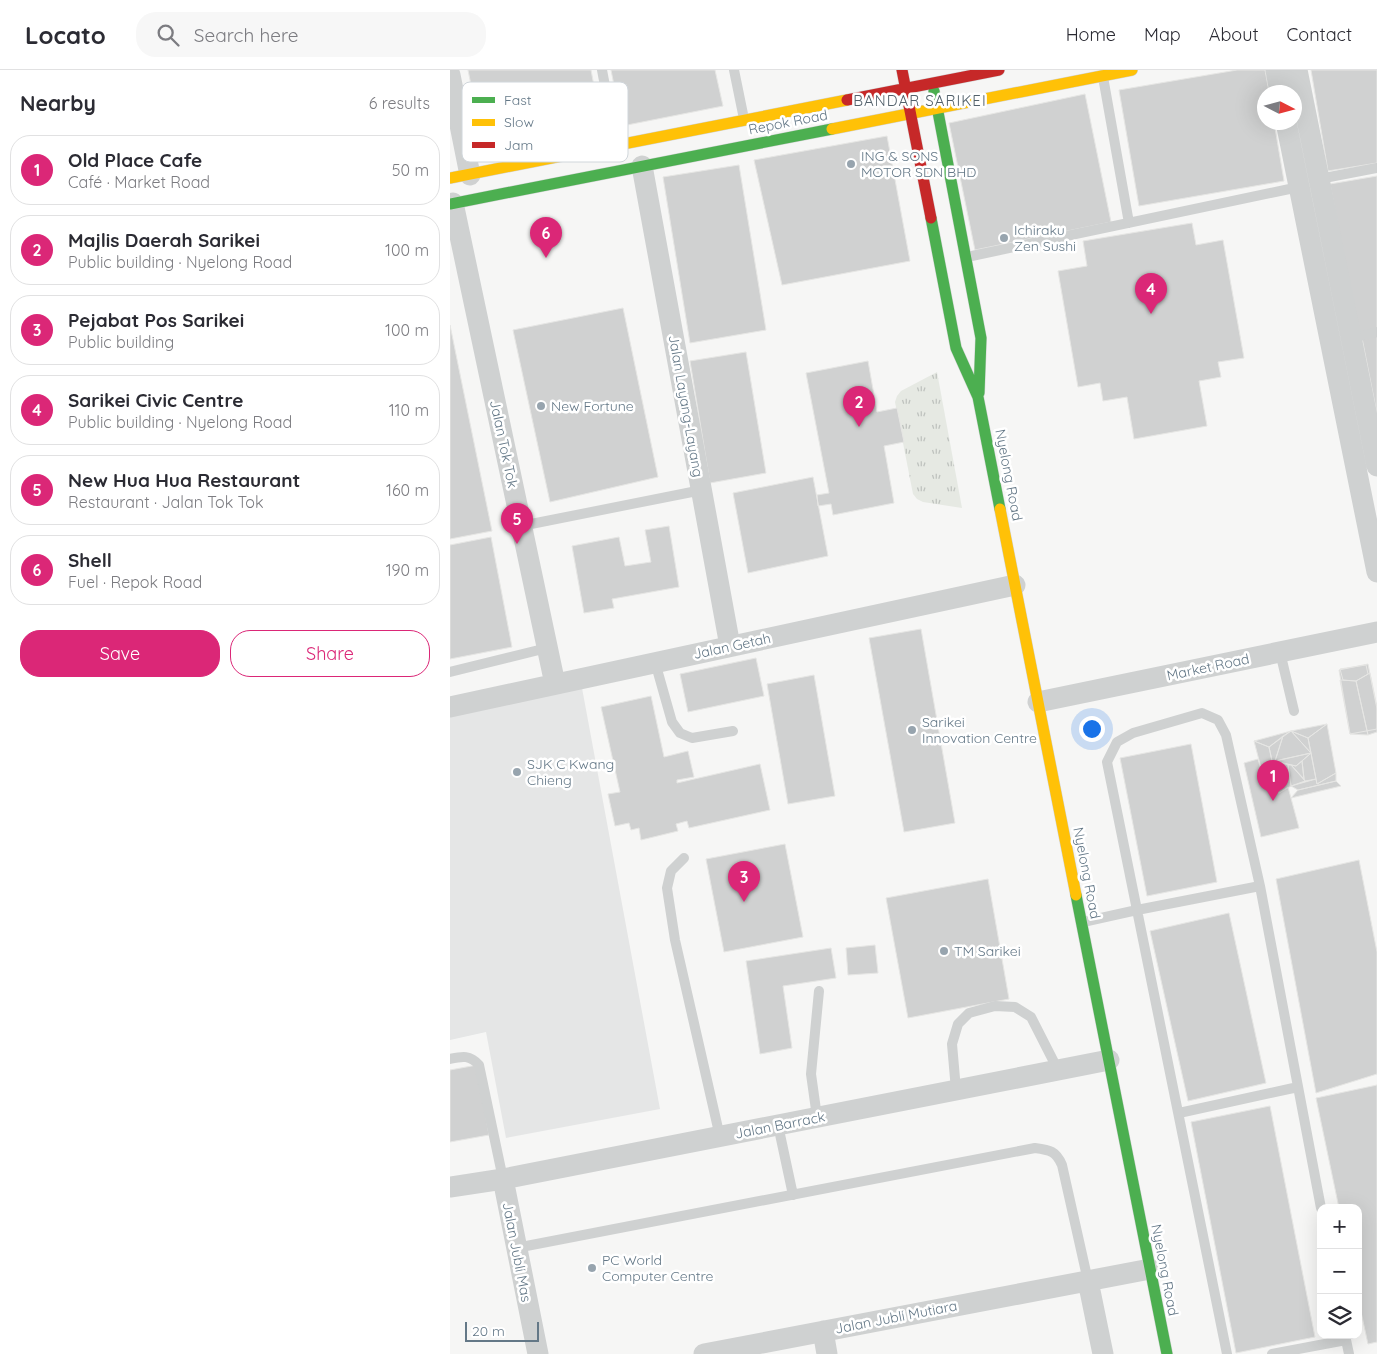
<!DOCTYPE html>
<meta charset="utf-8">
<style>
body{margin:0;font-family:Quicksand,sans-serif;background:#f7f7f7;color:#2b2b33}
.controls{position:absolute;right:15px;bottom:15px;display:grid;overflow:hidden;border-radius:10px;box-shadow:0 5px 20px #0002}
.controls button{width:45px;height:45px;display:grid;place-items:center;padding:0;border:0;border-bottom:1px solid #e1e1e2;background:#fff;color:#2b2b33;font:25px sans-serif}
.compass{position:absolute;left:807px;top:15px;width:45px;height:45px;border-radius:50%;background:#fff;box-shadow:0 5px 20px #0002;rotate:96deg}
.scale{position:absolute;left:15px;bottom:12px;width:74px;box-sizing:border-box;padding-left:5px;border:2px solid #647887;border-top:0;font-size:14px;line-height:18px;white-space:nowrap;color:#647887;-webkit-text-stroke:4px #fff;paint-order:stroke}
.you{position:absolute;left:641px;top:658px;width:18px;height:18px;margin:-12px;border:4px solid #fff;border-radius:50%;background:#1a73e8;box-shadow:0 0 0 8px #1a73e833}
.badge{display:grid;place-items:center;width:32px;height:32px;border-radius:50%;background:#db2777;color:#fff;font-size:16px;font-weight:700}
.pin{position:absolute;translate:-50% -41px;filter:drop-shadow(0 1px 2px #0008)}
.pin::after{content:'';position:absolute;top:26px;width:18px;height:15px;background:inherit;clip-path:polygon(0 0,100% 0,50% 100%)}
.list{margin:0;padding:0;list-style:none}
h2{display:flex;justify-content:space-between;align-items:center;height:65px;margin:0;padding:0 20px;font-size:21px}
h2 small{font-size:16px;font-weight:400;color:#7c7c81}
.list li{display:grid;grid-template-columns:32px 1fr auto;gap:15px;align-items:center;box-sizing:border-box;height:70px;margin:0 10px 10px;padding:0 10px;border:1px solid #e1e1e2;border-radius:20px}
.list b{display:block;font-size:19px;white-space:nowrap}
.list p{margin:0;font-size:16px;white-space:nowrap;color:#7c7c81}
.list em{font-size:16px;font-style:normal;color:#7c7c81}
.actions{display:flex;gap:10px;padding:15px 20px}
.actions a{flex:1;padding:11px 0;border:1px solid #db2777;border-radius:20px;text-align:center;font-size:18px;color:#db2777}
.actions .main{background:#db2777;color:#fff}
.icon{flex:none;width:28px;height:28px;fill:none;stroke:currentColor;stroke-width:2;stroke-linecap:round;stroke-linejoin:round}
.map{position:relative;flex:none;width:927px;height:1284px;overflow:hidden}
header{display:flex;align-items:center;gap:30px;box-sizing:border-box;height:70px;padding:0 25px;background:#fff;border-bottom:1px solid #e1e1e2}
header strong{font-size:24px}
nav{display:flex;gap:28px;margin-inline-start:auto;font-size:18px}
.search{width:350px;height:45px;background:#f7f7f7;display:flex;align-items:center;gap:12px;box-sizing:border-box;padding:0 18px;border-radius:20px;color:#7c7c81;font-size:19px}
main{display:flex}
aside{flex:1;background:#fff}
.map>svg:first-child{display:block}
.built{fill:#e5e6e6}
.grass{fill:url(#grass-tufts)}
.building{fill:#d0d1d1;stroke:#e6e6e4}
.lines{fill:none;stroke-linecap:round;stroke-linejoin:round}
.fast-casing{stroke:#d2d4d4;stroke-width:12}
.slow-casing{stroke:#d2d4d4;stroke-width:12}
.jam-casing{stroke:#d2d4d4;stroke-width:12}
.lane{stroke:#cfd1d1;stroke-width:10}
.street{stroke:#cfd1d1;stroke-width:21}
.fast{stroke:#4caf50;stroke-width:11}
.slow{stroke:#ffc107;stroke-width:11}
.jam{stroke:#c62828;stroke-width:11}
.poi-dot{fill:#97a4ae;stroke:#fff;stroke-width:2}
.labels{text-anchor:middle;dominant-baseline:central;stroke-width:5;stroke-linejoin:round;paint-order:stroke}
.street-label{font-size:14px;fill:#647887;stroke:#fff}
.poi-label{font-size:14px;fill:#647887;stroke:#fff;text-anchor:start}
.neighbourhood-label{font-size:15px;letter-spacing:1px;fill:#53616b;stroke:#fff}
.key{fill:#fff;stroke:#d0d6db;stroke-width:1}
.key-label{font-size:14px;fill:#647887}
</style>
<header>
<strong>Locato</strong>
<div class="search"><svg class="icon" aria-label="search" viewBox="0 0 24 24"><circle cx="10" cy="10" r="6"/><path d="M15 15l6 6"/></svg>Search here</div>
<nav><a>Home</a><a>Map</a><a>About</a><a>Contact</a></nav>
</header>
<main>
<aside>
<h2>Nearby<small>6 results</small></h2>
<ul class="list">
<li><span class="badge">1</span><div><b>Old Place Cafe</b><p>Café · Market Road</p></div><em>50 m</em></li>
<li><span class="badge">2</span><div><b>Majlis Daerah Sarikei</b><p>Public building · Nyelong Road</p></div><em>100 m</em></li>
<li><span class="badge">3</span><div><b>Pejabat Pos Sarikei</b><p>Public building</p></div><em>100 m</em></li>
<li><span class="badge">4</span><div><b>Sarikei Civic Centre</b><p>Public building · Nyelong Road</p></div><em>110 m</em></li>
<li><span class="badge">5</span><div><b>New Hua Hua Restaurant</b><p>Restaurant · Jalan Tok Tok</p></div><em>160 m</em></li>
<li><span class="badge">6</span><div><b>Shell</b><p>Fuel · Repok Road</p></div><em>190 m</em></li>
</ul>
<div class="actions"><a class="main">Save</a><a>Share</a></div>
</aside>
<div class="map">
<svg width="927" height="1284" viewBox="0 0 927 1284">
<defs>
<pattern id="grass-tufts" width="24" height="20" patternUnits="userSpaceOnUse" patternTransform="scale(1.25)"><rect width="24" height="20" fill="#e6e9e3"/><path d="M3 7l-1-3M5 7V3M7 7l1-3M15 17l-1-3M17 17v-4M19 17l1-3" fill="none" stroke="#bec2be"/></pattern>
</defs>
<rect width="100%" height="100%" fill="#f6f6f5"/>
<path class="built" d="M 132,618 L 210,1039 L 56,1068 L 36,962 L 0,970 L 0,642 Z"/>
<path class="grass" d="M 487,302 L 512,438 L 473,432 L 467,429 L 463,424 L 445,332 L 447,326 L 451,321 Z"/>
<path class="building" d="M 18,0 L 141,0 L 149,42 L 31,65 Z
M 161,0 L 265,0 L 273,36 L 172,56 Z
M 787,0 L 815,0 L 819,22 L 814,22 L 814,52 L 824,52 L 834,111 L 689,136 L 669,20 Z
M 861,0 L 927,0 L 927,93 L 878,101 Z
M 635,24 L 661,152 L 525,180 L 499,53 Z
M 437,66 L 460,191 L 332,215 L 304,90 Z
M 289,95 L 316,260 L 240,273 L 213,107 Z
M 927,106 L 927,259 L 908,263 L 880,114 Z
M 742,153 L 746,175 L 773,170 L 794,288 L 768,292 L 771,307 L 749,311 L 757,356 L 684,369 L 677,327 L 653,331 L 650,313 L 628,317 L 608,201 L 637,196 L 633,171 Z
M 173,238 L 208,407 L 100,432 L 63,260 Z
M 0,255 L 42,461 L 0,469 Z
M 927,265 L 927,344 L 912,268 Z
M 296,282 L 316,403 L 260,413 L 240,291 Z
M 418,291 L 427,342 L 447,338 L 454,372 L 434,376 L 444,433 L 383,445 L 381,434 L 368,436 L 367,425 L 379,423 L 356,303 Z
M 363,407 L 378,486 L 298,503 L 283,423 Z
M 219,456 L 229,517 L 162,529 L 164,538 L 134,543 L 122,476 L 169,467 L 175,496 L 201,492 L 195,460 Z
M 41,467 L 62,577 L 0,589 L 0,475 Z
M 471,559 L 505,753 L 454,762 L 419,568 Z
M 306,588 L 314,626 L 238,642 L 230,604 Z
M 918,594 L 927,639 L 927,659 L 900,664 L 889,600 Z
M 916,595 L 918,604 L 906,611 L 893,610 L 890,599 Z
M 920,603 L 927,637 L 927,662 L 918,665 L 906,611 Z
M 364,605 L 385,726 L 338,734 L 317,614 Z
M 890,610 L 906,611 L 918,665 L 900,664 Z
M 201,626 L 214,687 L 238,681 L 244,707 L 227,710 L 227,713 L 310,694 L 320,740 L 239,758 L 237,751 L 226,754 L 228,761 L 191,770 L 189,758 L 181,760 L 179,753 L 165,756 L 158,724 L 170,722 L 151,637 Z
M 877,654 L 886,703 L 867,714 L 858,668 Z
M 877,654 L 858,668 L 841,661 Z
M 841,661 L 858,668 L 861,683 Z
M 841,661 L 861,683 L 825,691 L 833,666 Z
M 841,661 L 819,677 L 804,671 Z
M 833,666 L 825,691 L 838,695 L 841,716 L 829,723 L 819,677 Z
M 804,671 L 819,677 L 829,723 L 816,717 Z
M 741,674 L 767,812 L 697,826 L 670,688 Z
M 861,683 L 846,696 L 825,691 Z
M 861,683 L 866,709 L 855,711 L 854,709 L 852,691 Z
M 808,689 L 816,717 L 829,723 L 838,717 L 849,758 L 811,767 L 794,693 Z
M 852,691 L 854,709 L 841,695 L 846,696 Z
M 838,695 L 841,695 L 855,711 L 841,716 Z
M 886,703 L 886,711 L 848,720 L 841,716 L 866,709 L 867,714 Z
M 886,711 L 891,716 L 841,728 L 848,720 Z
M 335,774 L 353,867 L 274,882 L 256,789 Z
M 909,790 L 927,882 L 927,1004 L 866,1023 L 826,809 Z
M 538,809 L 559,929 L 458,948 L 436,828 Z
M 779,843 L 816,1013 L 738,1031 L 700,861 Z
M 425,875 L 428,903 L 398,905 L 396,878 Z
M 381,878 L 386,908 L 333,916 L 342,978 L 310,984 L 296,891 Z
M 27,995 L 39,1065 L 0,1072 L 0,1000 Z
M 927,1015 L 927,1272 L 918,1274 L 908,1228 L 908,1138 L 889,1138 L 866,1028 Z
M 820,1036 L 865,1267 L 786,1283 L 741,1052 Z"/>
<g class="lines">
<defs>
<path id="fast" d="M 484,21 L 531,268 L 529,323
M 0,134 L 382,59
M 481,148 L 506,278 L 528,327 L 550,439
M 626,825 L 717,1284"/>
<path id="slow" d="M 382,59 L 682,0
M 0,108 L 397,30
M 550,439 L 626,825"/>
<path id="jam" d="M 452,0 L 481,148
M 397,30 L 549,0"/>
</defs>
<use href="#fast" class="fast-casing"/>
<use href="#slow" class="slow-casing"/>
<use href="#jam" class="jam-casing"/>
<path class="lane" d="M 152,0 L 166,74
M 284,0 L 294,49
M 653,7 L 679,153
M 869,109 L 927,98
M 517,187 L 849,117
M 901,268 L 927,262
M 71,456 L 252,420
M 830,582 L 844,641
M 205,592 L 222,652 L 230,663 L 242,668 L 283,661
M 0,602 L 97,578
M 234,788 L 221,801 L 217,818 L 225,870 L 270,1067
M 633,852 L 687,840 L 810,816
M 0,989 C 13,986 20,985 29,995 L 53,1109
M 506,1020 L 502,974 L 508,954 L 519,943 L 545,936 L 565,937 L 581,947 L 608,1000
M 729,1043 L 848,1017
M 367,1047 L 361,1004 L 369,921
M 328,1055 L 343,1125
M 66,1178 L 585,1078 C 600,1080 606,1081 612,1095 L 638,1211
M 895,1265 L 899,1284
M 777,1284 L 657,692 L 667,672 L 683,663 L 752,643 L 768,650 L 776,665 L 810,816 L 871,1138
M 822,1284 L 896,1270"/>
<path class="street" d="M 826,0 L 830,22
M 847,0 L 927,396
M 0,5 L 20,105
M 836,52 L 927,502
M 192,96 L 280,576
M 3,133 L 105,614
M 588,632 L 927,562
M 0,637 L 565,515
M 53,1109 L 88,1284
M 0,1117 L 53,1109 L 659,990
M 638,1211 L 653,1284
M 373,1261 L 377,1284
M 254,1284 L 700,1199"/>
<use href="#fast" class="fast"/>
<use href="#slow" class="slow"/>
<use href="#jam" class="jam"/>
</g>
<g class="poi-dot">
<circle cx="401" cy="94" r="5"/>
<circle cx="554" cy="168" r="5"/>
<circle cx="91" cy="336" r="5"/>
<circle cx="462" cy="660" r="5"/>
<circle cx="67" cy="702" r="5"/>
<circle cx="494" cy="881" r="5"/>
<circle cx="142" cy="1198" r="5"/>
</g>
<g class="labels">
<g class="street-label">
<text transform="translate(338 52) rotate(-11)">Repok Road</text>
<text transform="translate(236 336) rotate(80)">Jalan Layang-Layang</text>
<text transform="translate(54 374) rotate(78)">Jalan Tok Tok</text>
<text transform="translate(559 405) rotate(79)">Nyelong Road</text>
<text transform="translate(282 576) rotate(-12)">Jalan Getah</text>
<text transform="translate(758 597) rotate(-12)">Market Road</text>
<text transform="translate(637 803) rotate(79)">Nyelong Road</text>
<text transform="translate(330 1055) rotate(-11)">Jalan Barrack</text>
<text transform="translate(67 1182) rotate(79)">Jalan Jubli Mas</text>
<text transform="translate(715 1200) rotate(79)">Nyelong Road</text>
<text transform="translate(446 1247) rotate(-11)">Jalan Jubli Mutiara</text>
</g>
<g class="poi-label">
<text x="411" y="86">ING &amp; SONS<tspan x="411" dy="16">MOTOR SDN BHD</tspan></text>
<text x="564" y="160">Ichiraku<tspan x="564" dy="16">Zen Sushi</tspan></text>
<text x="101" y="336">New Fortune</text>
<text x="472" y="652">Sarikei<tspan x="472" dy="16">Innovation Centre</tspan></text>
<text x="77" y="694">SJK C Kwang<tspan x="77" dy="16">Chieng</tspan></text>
<text x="504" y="881">TM Sarikei</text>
<text x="152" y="1190">PC World<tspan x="152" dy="16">Computer Centre</tspan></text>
</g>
<g class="neighbourhood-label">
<text x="470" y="30">BANDAR SARIKEI</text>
</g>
</g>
<rect x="12" y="12" width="166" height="80" rx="8" class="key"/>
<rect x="22" y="27" width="23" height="6" fill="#4caf50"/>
<rect x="22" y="49" width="23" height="7" fill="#ffc107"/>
<rect x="22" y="72" width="23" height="6" fill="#c62828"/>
<g class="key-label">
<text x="54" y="35">Fast</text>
<text x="54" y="57">Slow</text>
<text x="54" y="80">Jam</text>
</g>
</svg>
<div class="controls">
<button>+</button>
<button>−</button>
<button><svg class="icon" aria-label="layers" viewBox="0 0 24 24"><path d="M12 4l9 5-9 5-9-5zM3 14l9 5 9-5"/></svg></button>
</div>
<svg class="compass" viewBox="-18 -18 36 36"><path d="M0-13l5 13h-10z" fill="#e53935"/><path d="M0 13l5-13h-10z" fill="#7c7c81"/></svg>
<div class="scale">20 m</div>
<div class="you"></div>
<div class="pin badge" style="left:823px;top:731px">1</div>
<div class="pin badge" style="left:409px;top:357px">2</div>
<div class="pin badge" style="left:294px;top:832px">3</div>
<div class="pin badge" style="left:701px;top:244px">4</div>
<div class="pin badge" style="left:67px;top:474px">5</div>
<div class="pin badge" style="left:96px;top:188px">6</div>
</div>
</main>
